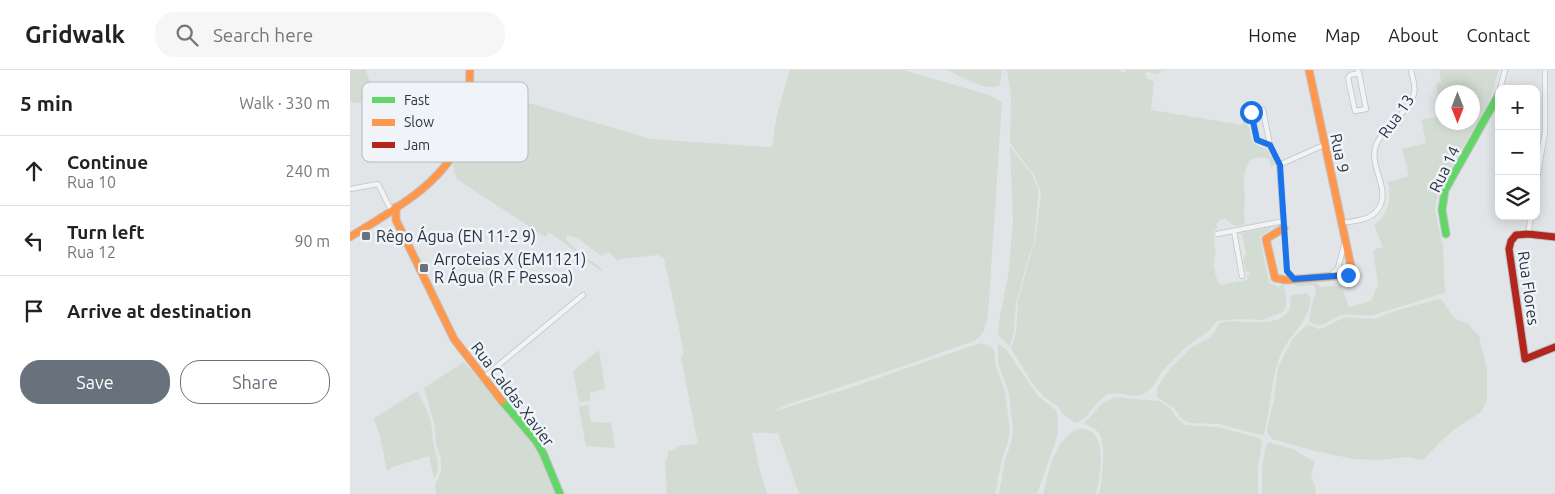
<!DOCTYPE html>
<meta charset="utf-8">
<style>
body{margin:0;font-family:Ubuntu,sans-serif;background:#f6f6f6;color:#222}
.controls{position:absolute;right:15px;top:15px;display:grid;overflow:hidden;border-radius:10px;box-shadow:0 2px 12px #0003}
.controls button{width:45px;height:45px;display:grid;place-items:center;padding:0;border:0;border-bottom:1px solid #e0e0e0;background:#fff;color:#222;font:25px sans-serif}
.compass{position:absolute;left:1085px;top:15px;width:45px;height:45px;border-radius:50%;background:#fff;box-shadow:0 2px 12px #0003;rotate:180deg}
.stop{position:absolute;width:15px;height:15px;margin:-11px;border:4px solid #1a73e8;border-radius:50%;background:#fff}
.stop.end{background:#1a73e8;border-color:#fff;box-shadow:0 1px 5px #0008}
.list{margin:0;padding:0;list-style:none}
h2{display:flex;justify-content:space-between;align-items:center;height:65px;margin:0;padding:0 20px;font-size:21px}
h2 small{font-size:16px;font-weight:400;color:#767676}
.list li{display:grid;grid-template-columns:32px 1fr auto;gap:15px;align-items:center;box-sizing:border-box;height:70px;padding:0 20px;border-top:1px solid #e0e0e0}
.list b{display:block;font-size:19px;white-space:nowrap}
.list p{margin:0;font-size:16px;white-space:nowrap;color:#767676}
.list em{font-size:16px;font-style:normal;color:#767676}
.actions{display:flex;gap:10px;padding:15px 20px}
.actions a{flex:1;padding:11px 0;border:1px solid #68727d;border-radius:20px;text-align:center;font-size:18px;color:#68727d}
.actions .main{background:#68727d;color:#fff}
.icon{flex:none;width:28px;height:28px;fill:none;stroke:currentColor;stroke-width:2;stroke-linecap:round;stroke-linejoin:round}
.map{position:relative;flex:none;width:1205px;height:424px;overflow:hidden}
header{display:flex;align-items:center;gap:30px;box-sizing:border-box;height:70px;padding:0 25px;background:#fff;border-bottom:1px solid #e0e0e0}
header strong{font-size:24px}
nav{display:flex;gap:28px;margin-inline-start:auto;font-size:18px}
.search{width:350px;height:45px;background:#f6f6f6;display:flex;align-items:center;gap:12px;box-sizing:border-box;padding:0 18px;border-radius:20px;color:#767676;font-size:19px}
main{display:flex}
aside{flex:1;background:#fff}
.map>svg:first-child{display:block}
.green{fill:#d3dcd2;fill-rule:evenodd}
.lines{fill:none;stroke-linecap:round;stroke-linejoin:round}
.street-casing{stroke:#c0c3c6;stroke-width:6}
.fast-casing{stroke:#c0c3c6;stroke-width:9}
.slow-casing{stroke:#c0c3c6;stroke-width:9}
.jam-casing{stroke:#c0c3c6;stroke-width:9}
.street{stroke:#f2f3f4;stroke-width:4.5}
.fast{stroke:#63d668;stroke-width:7}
.slow{stroke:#ff974d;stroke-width:7}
.jam{stroke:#b3261e;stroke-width:7}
.route{stroke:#1a73e8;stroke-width:6}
.poi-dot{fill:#68727d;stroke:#f0f3f7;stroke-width:2}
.labels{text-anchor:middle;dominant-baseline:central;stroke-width:5;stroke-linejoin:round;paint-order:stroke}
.street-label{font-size:16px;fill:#273443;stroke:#f0f3f7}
.poi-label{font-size:16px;fill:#273443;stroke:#f0f3f7;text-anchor:start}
.key{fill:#f0f3f7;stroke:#b4bac1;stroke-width:1}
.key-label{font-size:14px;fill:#273443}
</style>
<header>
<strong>Gridwalk</strong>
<div class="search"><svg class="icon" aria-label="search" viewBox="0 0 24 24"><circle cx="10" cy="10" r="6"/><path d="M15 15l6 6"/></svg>Search here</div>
<nav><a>Home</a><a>Map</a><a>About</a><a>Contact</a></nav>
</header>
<main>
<aside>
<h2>5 min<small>Walk · 330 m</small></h2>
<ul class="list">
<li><svg class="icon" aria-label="ahead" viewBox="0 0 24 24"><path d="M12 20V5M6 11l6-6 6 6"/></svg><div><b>Continue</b><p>Rua 10</p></div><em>240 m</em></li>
<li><svg class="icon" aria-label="left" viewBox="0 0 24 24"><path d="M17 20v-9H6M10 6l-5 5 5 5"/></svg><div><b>Turn left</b><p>Rua 12</p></div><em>90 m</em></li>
<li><svg class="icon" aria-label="arrive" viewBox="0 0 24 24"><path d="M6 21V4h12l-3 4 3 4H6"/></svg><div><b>Arrive at destination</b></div></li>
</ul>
<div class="actions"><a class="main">Save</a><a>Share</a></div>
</aside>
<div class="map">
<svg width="1205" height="424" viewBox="0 0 1205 424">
<rect width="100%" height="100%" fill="#e2e5e8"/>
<path class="green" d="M 0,0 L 16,0 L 22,19 L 20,30 L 8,33 L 0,32 Z
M 440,0 L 553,0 L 639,25 L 652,32 L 639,231 C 637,247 639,262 624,271 L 542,300 L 436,335 L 422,342 L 499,318 L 630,273 L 637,275 L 644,279 L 645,293 L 655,322 L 660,360 L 658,372 L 652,388 L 645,424 L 449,424 L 428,363 C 419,364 410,362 402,363 L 410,401 L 417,424 L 317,424 L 315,391 L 318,386 L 318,382 L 332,375 L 348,374 L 331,288 L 334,283 L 314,188 L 308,185 L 271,189 L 267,191 L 259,182 L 251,186 C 241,179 231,168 217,165 L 216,169 C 225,181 241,190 252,199 L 251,201 L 199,162 L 195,167 L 107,109 L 103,97 L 107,84 L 123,14 L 179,33 L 301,69 L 419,77 L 423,76 C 423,51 433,24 440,0 Z
M 598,0 L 652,0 L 650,15 C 638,23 610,6 598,0 Z
M 657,0 L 768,0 L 775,3 L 776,2 L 776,0 L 811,0 L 811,2 L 807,4 L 797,2 L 795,4 L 797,8 L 804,12 L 801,40 L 892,55 L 895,36 L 897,34 L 899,42 L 896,46 L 903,74 L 917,79 L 920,84 L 919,86 L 921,86 L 925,94 L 921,97 L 919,89 L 912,87 L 902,89 C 891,102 894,113 895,128 C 895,132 894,135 894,139 C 894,143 895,148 895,152 L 893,155 C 885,156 882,156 876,149 L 870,150 L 866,154 L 868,157 L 863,162 L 866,186 L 864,187 L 865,192 L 863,193 L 866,207 L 870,215 L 898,210 L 897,205 L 900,204 L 899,201 L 896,202 L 893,189 L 896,185 L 892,163 L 929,156 L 925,159 L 922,158 L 910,167 L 919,213 L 929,217 L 933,214 C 936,223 939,233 933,242 L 912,250 L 887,249 L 867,251 C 858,263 856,264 844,271 C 833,279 822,291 813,301 C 805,310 804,321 790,325 C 778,328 766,319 755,326 C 745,332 735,354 724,353 L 713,344 L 708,337 L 694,327 L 683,314 L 661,279 L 666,262 L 668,231 L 681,183 L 685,174 L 691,123 L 685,107 L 660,73 L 661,26 Z
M 1089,0 L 1149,0 L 1137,36 L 1092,113 L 1087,128 L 1085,141 L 1093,177 L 1095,223 L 1030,243 C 1018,249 1006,243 993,245 C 980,247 974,261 960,252 C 958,245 963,234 964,226 L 966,226 L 965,218 L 963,215 L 946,216 L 945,214 L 967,213 L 970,217 L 991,215 L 999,237 L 1021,231 L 1028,214 L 1023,180 L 1033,177 L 1024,155 C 1039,144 1042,129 1038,112 L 1059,106 L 1052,79 L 1076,73 L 1071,50 L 1091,46 L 1086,14 L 1091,12 ZM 1092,22 L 1122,22 L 1122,52 L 1092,52 Z
M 660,76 L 684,108 L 688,119 L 688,127 L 684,175 L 679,185 L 666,234 L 664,261 L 660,276 L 648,265 L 650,245 L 658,207 L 663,152 Z
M 957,223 L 961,229 C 958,254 939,264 930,286 C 923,305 921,326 918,346 C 916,352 916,359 913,365 L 910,365 L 869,354 L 839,353 L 832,349 L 825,339 L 807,327 L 807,318 L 820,298 L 842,277 L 861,267 L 870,253 C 889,247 927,261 939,240 C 941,236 940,230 941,225 Z
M 1088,229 L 1091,229 L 1104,248 L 1118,254 L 1129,266 L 1137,299 L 1137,331 L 1131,342 L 1105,359 L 1089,373 L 1073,390 L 1057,387 L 1031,390 L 1003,389 L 965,381 L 922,369 L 918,364 L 917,360 L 924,329 L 928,297 L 943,268 L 958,254 L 968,259 L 973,258 L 995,247 L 1025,249 L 1042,242 Z
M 648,274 L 656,279 L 688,326 L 706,340 L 708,348 L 708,362 L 705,373 L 687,424 L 649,424 L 655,390 L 661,373 L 663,360 L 659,324 L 648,293 Z
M 249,280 L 255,319 L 240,323 L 240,331 L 229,332 L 223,301 Z
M 114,292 C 138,321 167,346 187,378 C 196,392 201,408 207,424 L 86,424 L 85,414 L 91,402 L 91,389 L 86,375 L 85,357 L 74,318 Z
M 67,321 C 73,332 79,342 81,354 C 83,361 82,368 84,375 C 86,388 92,396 84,409 L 79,386 L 43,397 L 37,401 C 33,385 32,363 23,349 Z
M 764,327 L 809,331 L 820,338 L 828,349 L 835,355 L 867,357 L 909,368 L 912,371 L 908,398 L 908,424 L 749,424 C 752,411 757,372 748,362 C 745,358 738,356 734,353 L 753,333 Z
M 238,335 L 241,352 L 261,353 L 265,378 L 236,376 L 229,339 L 230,336 Z
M 728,359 C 759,354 751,406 746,424 L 693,424 C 699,402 704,369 728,359 Z
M 919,372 L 943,379 L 965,392 L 961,405 L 966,419 L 965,424 L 912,424 L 912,398 L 916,375 Z"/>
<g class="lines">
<defs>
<path id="street" d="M 1008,0 L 1009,3 L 1016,39 L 1005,41 L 998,8 L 1000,5 L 1009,3
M 1150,19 L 1155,0
M 920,75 L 913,40 L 901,42 L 907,70 L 920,75 L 929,95 L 937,201 L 944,209
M 929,95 L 974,75
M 1186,115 L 1195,62 L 1195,0
M 0,119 L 28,114 L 41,140
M 991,153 C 1003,151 1021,151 1029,138 C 1041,118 1018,96 1026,75 C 1033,58 1061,40 1064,23 C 1066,15 1062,7 1061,0
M 884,161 L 892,206
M 867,164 L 934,151
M 1178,164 L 1181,146
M 981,206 L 988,198 L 995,172
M 133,308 L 233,225"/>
<path id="fast" d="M 1096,164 L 1092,140 L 1095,120 L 1149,24
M 152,331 L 186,371 L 193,383 L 210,424"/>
<path id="slow" d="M 46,137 L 46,150 L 104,269 L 152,331
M 934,158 L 916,169 L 925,208 L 936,210 L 998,205 L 1002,201 L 959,0
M 0,167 C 41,141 95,114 113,65 C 120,45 119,21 120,0"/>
<path id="jam" d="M 1205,167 L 1178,164 L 1166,165 L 1161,171 L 1159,179 L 1175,289 L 1205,277"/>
</defs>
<use href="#street" class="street-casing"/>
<use href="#fast" class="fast-casing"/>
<use href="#slow" class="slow-casing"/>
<use href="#jam" class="jam-casing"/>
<use href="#street" class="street"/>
<use href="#fast" class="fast"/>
<use href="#slow" class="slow"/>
<use href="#jam" class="jam"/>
</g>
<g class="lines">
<path class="route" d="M 901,42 L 907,70 L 920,75 L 930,95 L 937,201 L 944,209 L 998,205"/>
</g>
<g class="poi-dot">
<rect x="11" y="161" width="10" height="10" rx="2.5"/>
<rect x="69" y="193" width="10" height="10" rx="2.5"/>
</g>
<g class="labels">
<g class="street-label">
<text transform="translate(1046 46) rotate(-55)">Rua 13</text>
<text transform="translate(990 83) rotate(78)">Rua 9</text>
<text transform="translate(1094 99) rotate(-64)">Rua 14</text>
<text transform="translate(1179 218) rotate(82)">Rua Flores</text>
<text transform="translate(163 324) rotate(53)">Rua Caldas Xavier</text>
</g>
<g class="poi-label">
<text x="26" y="166">Rêgo Água (EN 11-2 9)</text>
<text x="84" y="189">Arroteias X (EM1121)<tspan x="84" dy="18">R Água (R F Pessoa)</tspan></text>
</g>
</g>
<rect x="12" y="12" width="166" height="80" rx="8" class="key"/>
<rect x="22" y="27" width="23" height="6" fill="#63d668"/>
<rect x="22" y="49" width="23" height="7" fill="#ff974d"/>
<rect x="22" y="72" width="23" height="6" fill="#b3261e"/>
<g class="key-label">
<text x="54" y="35">Fast</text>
<text x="54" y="57">Slow</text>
<text x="54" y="80">Jam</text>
</g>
</svg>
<div class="controls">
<button>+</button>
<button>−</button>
<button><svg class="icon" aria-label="layers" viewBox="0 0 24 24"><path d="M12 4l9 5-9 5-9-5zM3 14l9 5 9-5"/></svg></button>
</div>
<svg class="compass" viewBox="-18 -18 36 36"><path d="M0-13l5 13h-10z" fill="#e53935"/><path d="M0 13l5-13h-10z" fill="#767676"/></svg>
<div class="stop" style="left:901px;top:42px"></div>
<div class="stop end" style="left:998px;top:205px"></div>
</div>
</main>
